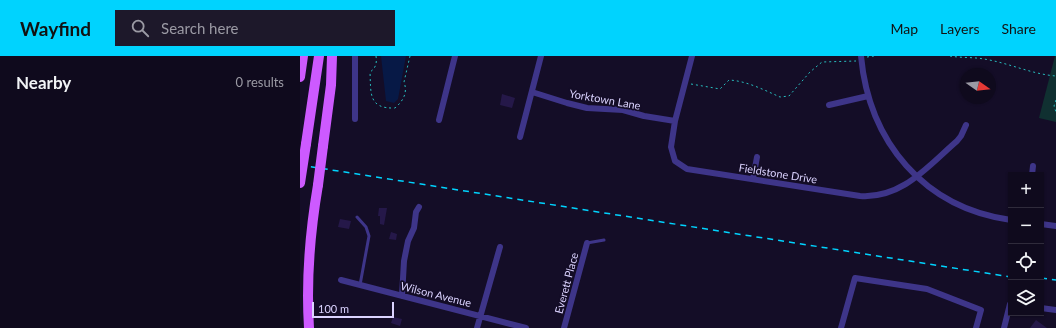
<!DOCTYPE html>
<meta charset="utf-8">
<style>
body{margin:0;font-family:Lato,sans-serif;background:#1d182a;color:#f1f3f6}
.controls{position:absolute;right:12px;bottom:12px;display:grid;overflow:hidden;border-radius:0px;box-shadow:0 1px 3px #0004}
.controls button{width:36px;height:36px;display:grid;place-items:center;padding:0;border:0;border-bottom:1px solid #2f2b3b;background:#0f0a1d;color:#f1f3f6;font:20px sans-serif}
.compass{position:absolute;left:660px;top:12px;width:36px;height:36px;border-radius:50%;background:#0f0a1d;box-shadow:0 1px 3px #0004;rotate:104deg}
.scale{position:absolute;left:12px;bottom:10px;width:82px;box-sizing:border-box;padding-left:4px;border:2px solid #dbd3ff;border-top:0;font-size:11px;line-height:14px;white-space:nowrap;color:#dbd3ff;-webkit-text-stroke:3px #140d27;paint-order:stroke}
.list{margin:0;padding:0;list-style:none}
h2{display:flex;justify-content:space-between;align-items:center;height:52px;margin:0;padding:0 16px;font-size:17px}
h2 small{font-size:13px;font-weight:400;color:#9b9aa4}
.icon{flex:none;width:22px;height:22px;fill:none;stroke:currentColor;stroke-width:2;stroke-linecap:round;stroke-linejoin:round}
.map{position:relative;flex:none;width:756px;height:272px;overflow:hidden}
header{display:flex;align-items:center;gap:24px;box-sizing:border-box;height:56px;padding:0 20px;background:#00d3fe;color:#111}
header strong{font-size:19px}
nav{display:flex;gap:22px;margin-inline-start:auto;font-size:14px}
.search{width:280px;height:36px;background:#1d182a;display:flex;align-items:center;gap:10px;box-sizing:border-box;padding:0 14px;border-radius:0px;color:#9b9aa4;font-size:15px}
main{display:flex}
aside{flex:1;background:#0f0a1d}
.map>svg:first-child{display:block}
.green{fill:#103031}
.water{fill:#071946}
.building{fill:#251849}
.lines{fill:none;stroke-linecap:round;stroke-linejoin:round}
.path{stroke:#27bebf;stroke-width:1;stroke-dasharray:2 3;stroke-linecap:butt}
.service{stroke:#3e3589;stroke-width:3}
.minor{stroke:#3e3589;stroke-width:6}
.primary{stroke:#cd5aff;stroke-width:10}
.rail{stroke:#00d3fe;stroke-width:1.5;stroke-dasharray:6 5;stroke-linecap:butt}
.primary-bridge{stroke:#cd5aff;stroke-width:10}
.labels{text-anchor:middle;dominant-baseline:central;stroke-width:3.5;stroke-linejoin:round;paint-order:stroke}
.street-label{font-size:11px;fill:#dbd3ff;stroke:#140d27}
</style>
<header>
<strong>Wayfind</strong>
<div class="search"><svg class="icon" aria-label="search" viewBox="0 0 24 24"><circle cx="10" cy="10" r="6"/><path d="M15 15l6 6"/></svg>Search here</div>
<nav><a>Map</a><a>Layers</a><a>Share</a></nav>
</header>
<main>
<aside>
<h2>Nearby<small>0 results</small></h2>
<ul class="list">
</ul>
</aside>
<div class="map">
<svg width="756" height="272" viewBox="0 0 756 272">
<rect width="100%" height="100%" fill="#140d27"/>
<path class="green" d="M 755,0 L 756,0 L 756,66 L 739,62 Z"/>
<path class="water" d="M 81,0 L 106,0 L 98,43 L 94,47 L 86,45 Z"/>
<path class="building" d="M 202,38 L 215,42 L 212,52 L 200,49 Z
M 79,152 L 87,152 L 84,169 L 80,168 L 80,160 L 78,160 Z
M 40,163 L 51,165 L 49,173 L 38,171 Z
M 91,176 L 97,178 L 96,184 L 89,183 Z
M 93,261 L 102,263 L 100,270 L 91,267 Z
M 736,264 L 747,272 L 730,272 Z"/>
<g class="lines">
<path class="path" d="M 76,0 C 77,7 76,12 70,16 C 71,37 68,53 95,52 C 103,45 108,37 104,26 L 110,0
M 650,0 C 661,2 673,1 684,3 C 709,7 731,18 756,20
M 567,1 L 574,0
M 391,28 L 420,33 L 429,24 C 447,25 464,34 480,41 L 489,40 L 510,16 L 522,6 L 556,5
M 756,44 L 754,50 L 756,56"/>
<path class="service" d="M 57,161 L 66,171 L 69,180 L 60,229
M 287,187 L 304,184"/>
<path class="minor" d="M 55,0 L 55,63
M 392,0 L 375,65 L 371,91 L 375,105 L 387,113 L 560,140 C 602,143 628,110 657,85 L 661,80 L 666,69
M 561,0 C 569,86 624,152 711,164
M 232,36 L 267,47 L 287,52 L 323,54 L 344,60 L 375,65
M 529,49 L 568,40
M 139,64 L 155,0
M 220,81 L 241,0
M 732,119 L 733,110
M 453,123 L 457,101
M 741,168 L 756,170
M 41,224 L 226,272
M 102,240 L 104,205 L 108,185 L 114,172 L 116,156 L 119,151
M 741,252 L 756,254
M 177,272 L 200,191
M 264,272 L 287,187
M 541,272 L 555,222 L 627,233 L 681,254 L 676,272
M 704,272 L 710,248 L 711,248"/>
<path class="primary" d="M 0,21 L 3,0
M 6,88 L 19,0
M 23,90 L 31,29 L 32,0
M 9,272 C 6,224 10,176 18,129"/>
<path class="rail" d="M 0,109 L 711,221
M 741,222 L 756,224"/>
<path class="primary-bridge" d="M 0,127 L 6,88
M 18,129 L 23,90"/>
</g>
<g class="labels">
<g class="street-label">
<text transform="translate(305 43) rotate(10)">Yorktown Lane</text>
<text transform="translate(478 117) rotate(9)">Fieldstone Drive</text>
<text transform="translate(266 227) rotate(-75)">Everett Place</text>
<text transform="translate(136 238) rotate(14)">Wilson Avenue</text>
</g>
</g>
</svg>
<div class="controls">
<button>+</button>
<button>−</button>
<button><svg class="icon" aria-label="locate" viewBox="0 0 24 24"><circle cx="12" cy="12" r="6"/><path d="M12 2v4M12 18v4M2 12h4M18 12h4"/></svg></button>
<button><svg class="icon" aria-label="layers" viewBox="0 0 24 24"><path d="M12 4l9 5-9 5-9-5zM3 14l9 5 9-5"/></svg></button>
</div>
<svg class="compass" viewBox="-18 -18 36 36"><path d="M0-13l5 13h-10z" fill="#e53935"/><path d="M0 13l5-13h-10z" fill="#9b9aa4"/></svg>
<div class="scale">100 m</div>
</div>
</main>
